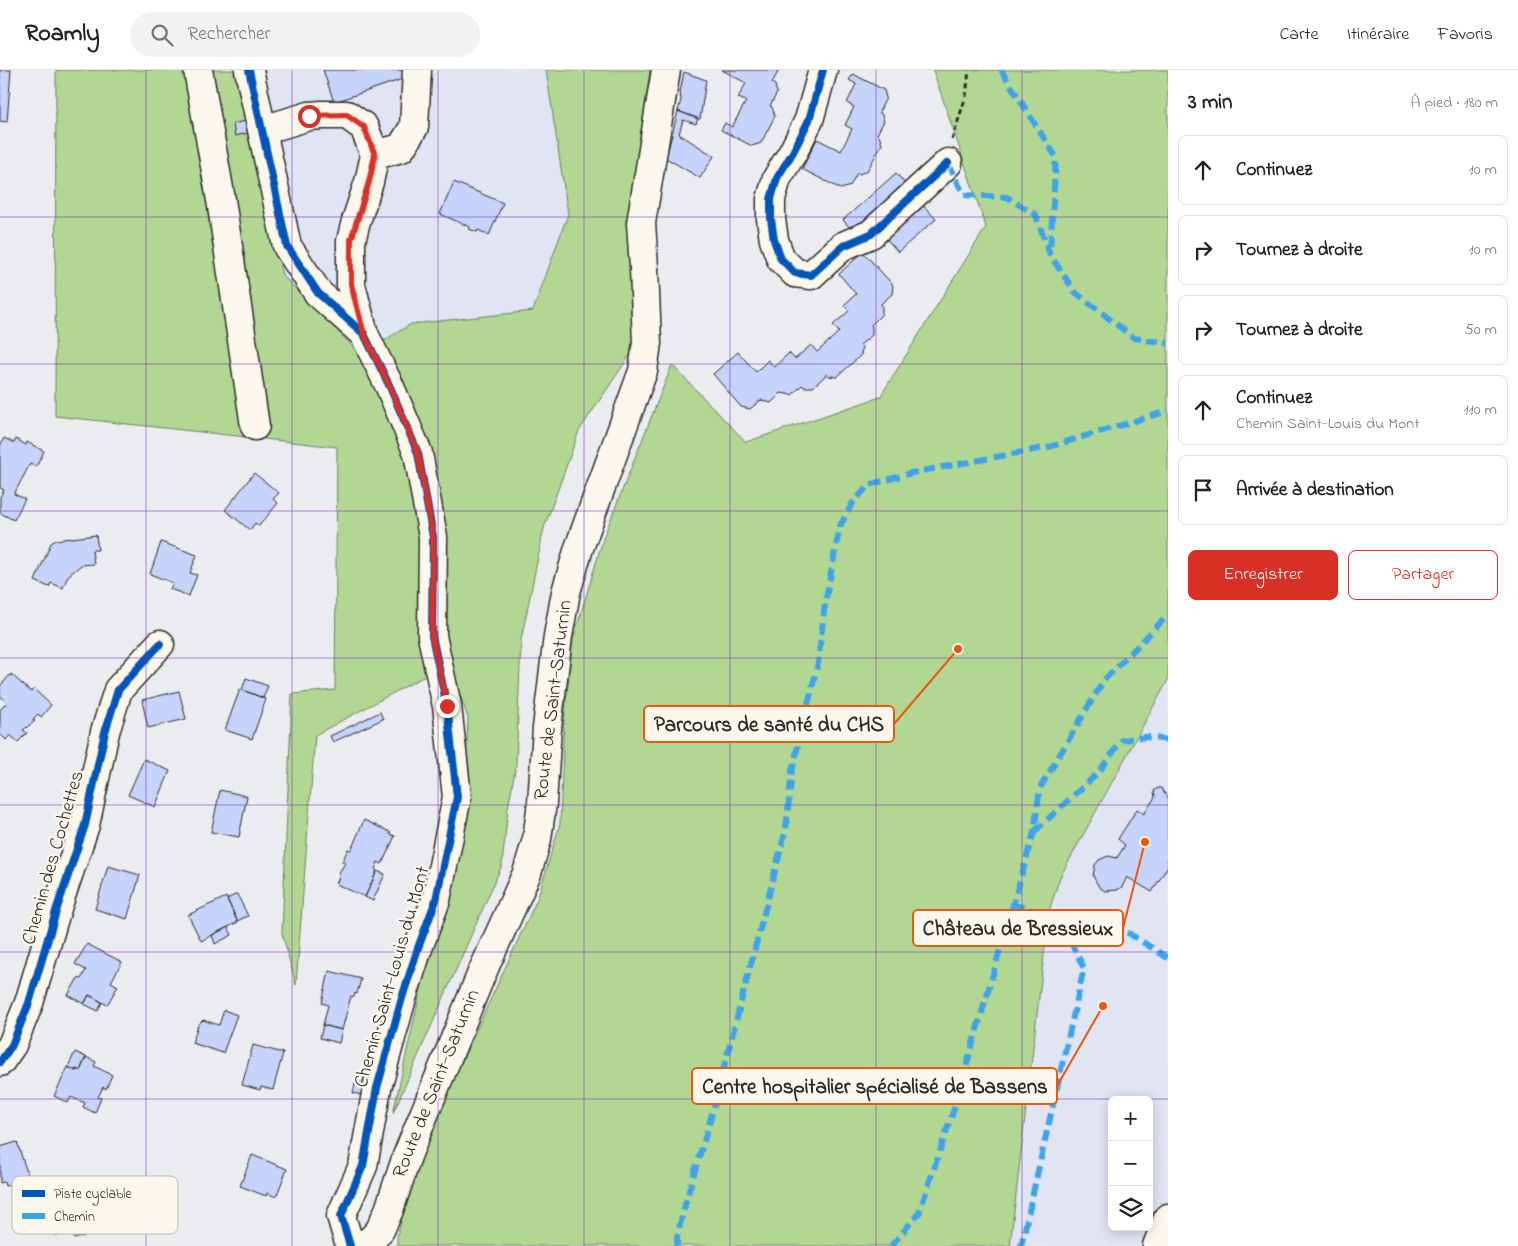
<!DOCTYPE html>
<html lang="fr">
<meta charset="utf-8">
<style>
body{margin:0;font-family:"Indie Flower",sans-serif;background:#f2f2f2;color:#222}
.controls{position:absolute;right:15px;bottom:15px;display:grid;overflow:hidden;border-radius:8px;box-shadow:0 2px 12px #0003}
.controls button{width:45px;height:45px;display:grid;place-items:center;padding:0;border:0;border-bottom:1px solid #e0e0e0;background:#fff;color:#222;font:25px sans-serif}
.stop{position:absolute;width:15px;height:15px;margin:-11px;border:4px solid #d93025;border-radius:50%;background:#fff}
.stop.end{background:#d93025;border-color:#fff;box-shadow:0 1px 5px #0008}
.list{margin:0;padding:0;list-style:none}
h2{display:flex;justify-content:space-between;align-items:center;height:65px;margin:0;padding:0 20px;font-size:21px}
h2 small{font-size:16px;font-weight:400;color:#767676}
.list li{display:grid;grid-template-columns:32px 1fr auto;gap:15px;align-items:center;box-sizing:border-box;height:70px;margin:0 10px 10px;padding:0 10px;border:1px solid #e0e0e0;border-radius:8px}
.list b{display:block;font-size:19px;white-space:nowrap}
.list p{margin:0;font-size:16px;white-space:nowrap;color:#767676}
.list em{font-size:16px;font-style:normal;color:#767676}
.actions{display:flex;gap:10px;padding:15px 20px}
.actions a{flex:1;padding:11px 0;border:1px solid #d93025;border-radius:8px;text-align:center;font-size:18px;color:#d93025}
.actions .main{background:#d93025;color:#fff}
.icon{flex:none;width:28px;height:28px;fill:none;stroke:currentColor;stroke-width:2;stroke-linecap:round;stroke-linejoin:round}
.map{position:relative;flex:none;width:1168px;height:1176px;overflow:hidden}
header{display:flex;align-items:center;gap:30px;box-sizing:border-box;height:70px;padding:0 25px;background:#fff;border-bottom:1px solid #e0e0e0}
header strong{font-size:24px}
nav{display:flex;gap:28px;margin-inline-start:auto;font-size:18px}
.search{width:350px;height:45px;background:#f2f2f2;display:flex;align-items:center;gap:12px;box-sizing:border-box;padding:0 18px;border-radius:28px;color:#767676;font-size:19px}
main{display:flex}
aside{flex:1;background:#fff}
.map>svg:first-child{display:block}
.built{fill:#e0e4f3;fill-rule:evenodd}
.green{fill:#b1d793;stroke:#6e815f}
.building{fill:#c6d3fa;stroke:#2b2b2b}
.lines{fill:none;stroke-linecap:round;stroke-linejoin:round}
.minor-casing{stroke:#2b2b2b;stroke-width:31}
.path{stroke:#2b2b2b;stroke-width:3;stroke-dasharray:5 4;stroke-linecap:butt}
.minor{stroke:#fbf7ec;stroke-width:28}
.quiet{stroke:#3ea3eb;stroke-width:6;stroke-dasharray:12 6;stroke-linecap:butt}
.cycleway-casing{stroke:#fbf7ec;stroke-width:11}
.cycleway{stroke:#0057b8;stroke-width:8}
.route{stroke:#d93025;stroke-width:6}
.grid{fill:none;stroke:#7b2cbf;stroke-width:1;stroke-opacity:0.55}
.labels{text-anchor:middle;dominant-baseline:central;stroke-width:4.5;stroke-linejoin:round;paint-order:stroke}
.street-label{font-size:20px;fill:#2b2b2b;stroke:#fbf7ec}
.key{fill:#fbf7ec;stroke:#bdbab2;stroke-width:1}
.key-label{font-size:14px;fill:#2b2b2b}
.leader{fill:none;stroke:#e8590c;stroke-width:2}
.callout-dot{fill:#e8590c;stroke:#fbf7ec;stroke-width:2}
.callout{fill:#fbf7ec;stroke:#e8590c;stroke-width:2}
.callout-label{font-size:21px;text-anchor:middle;font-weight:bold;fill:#2b2b2b}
</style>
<header>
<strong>Roamly</strong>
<div class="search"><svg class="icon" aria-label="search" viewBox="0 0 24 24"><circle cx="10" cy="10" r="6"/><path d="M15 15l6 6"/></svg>Rechercher</div>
<nav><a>Carte</a><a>Itinéraire</a><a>Favoris</a></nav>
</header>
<main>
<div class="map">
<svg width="1168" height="1176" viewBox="0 0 1168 1176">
<rect width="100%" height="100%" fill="#ebecf0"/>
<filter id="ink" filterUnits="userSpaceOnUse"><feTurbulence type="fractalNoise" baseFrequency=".02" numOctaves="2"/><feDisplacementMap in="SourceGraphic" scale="10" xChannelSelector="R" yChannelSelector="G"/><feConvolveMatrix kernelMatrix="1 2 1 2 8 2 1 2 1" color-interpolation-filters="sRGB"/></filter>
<g filter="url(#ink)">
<path class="built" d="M 161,0 L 546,0 L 568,144 L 533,241 L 338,296 L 188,184 Z
M 1168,610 L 1168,1176 L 1010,1176 L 1049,841 L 1060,807 ZM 1112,1030 L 1149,1030 L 1149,1157 L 1112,1157 Z"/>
<path class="green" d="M 56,0 L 241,0 L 246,17 L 282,205 L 361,285 L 411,254 L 533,241 L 568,144 L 546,0 L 650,0 L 628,153 L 634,279 L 579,361 L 544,458 L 521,570 L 516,695 L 508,738 L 502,795 L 393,1043 L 465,724 L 468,648 L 449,593 L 315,665 L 296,915 L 282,863 L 292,624 L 335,620 L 337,377 L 55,346 Z
M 933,0 L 1168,0 L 1168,610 L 1060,807 L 1049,841 L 1010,1176 L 397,1176 L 397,1167 L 417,1088 L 538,827 L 560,754 L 564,650 L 573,570 L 604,466 L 672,295 L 746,372 L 880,327 L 986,157 Z"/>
<path class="building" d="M 0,0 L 11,0 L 7,52 L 0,51 Z
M 323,0 L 407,0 L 409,7 L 334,32 Z
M 722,0 L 779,0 L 772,13 L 775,15 L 777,23 L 770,36 L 772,37 L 775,46 L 761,73 L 752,76 L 721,60 L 725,53 L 732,57 L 746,31 L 738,28 L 746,13 Z
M 684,2 L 706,10 L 700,49 L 678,41 L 681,30 L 680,22 Z
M 853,4 L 884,20 L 886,28 L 879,42 L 881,43 L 884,51 L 877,64 L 879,66 L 882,74 L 867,101 L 859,104 L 857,103 L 850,116 L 841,119 L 802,99 L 817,69 L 841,81 L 852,59 L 845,55 L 854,37 L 847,33 L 856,14 L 849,10 Z
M 678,41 L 698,49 L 696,54 L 683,50 L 679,64 L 714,86 L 700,108 L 666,88 Z
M 245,51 L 248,63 L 235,66 L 233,54 Z
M 896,103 L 909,118 L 856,165 L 843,150 Z
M 454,112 L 503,133 L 489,165 L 478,160 L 477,162 L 469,159 L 470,157 L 440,144 Z
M 922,134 L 936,149 L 898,182 L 885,167 Z
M 863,182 L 893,215 L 892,224 L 881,234 L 882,236 L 882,244 L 871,255 L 872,257 L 872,265 L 860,275 L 862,277 L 861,285 L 837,307 L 829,306 L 827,304 L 813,317 L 804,317 L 802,315 L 792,325 L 781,323 L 771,333 L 761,330 L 750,339 L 741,337 L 713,304 L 738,282 L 756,302 L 768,290 L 774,297 L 789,283 L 795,289 L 811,275 L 817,282 L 839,262 L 833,255 L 849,241 L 844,235 L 856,224 L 839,204 Z
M 4,368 L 14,373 L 16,369 L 26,375 L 27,372 L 44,381 L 36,397 L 30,394 L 14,424 L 25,429 L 14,450 L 0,443 L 0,427 L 4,420 L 0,418 L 0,376 Z
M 254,403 L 279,423 L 273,429 L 278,433 L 259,456 L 255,453 L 250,460 L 225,440 Z
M 96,465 L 98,480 L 92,480 L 94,494 L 81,495 L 68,506 L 63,518 L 51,513 L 49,517 L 35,511 L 51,473 L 56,470 Z
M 161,472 L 197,485 L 190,503 L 197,505 L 189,526 L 170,519 L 173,513 L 150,504 Z
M 11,604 L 31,622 L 34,619 L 51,635 L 41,647 L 38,644 L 33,649 L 35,651 L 23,660 L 27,663 L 18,672 L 10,665 L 6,670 L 0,664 L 0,658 L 2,656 L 0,653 L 0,640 L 7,632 L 0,626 L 0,616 Z
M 246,608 L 268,616 L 263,628 L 242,620 Z
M 240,619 L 266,629 L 252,669 L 225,660 Z
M 179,621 L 186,649 L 148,658 L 142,630 Z
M 380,642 L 383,649 L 333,672 L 330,666 Z
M 144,689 L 170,701 L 155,737 L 128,725 Z
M 1158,718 L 1161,718 L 1164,723 L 1168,726 L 1168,796 L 1152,822 L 1127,807 L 1122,817 L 1117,820 L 1105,821 L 1099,817 L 1093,806 L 1095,795 L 1099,790 L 1108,786 L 1117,788 L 1125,775 L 1118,769 L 1137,739 L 1144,744 L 1155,727 L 1154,721 Z
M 220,720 L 247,726 L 239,767 L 211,762 Z
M 364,750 L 390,762 L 390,764 L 395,766 L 382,794 L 378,792 L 375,799 L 377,801 L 365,827 L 336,814 L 340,805 L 338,804 L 345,793 L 342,792 L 348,779 L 351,780 Z
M 108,796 L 140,805 L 127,849 L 95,839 Z
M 377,801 L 385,804 L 373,831 L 365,827 Z
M 237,824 L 248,846 L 237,851 L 227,829 Z
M 226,827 L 238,852 L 201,871 L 188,845 Z
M 228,857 L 232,865 L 215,874 L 212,865 Z
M 87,874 L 122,892 L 111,912 L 118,916 L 107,935 L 89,925 L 84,934 L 68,925 L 78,908 L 81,909 L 86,900 L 75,894 Z
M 329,901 L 361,909 L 357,924 L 355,923 L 354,927 L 351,926 L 342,960 L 323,955 L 328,935 L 322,933 Z
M 89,925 L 102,932 L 98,941 L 84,934 Z
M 224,940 L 237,945 L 223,983 L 192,973 L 198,955 L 203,950 L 219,955 Z
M 323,955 L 342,960 L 339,973 L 320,968 Z
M 253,975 L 283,983 L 273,1020 L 261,1017 L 260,1020 L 242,1015 Z
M 75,982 L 86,987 L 80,1001 L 76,999 L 76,1001 L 68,997 Z
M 86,987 L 96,992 L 94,996 L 112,1005 L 106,1019 L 103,1017 L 98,1027 L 101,1028 L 95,1043 L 83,1037 L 85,1033 L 71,1027 L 68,1033 L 54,1026 L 68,997 L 76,1001 L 76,999 L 80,1001 Z
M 357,1005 L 369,1008 L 365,1026 L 353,1023 Z
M 17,1072 L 29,1109 L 5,1116 L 4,1112 L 0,1113 L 0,1077 Z
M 252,1085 L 287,1099 L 276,1127 L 267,1123 L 266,1126 L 240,1116 Z
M 103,1114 L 115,1121 L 112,1125 L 127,1134 L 117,1149 L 108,1157 L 84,1166 L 82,1162 L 55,1165 L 59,1132 L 75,1132 L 88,1125 L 89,1129 Z
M 82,1162 L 84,1166 L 74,1169 L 73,1164 Z"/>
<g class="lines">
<defs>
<path id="minor" d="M 198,0 L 221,130 L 255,356
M 249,0 L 287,176 L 318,223 L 364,264 L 390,317 L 418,383 L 433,467 L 432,566 L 447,636 L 457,727 L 436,830 L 418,878 L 402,928 L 377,1018 L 363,1096 L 341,1146 L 350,1176
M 823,0 L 809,50 L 793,82 L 777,108 L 771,129 L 771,149 L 774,170 L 781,189 L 795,203 L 811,205 L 843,176 L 871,164 L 948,93
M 263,60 L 309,46 L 322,45 L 347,45 L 364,57 L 375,85 L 369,112 L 356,151 L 351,171 L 351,215 L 364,264
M 375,85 L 401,78 L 414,57 L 417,0
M 0,992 L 12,975 L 29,933 L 57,838 L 85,755 L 105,662 L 118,620 L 160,574
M 361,1176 L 372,1169 L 380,1160 L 389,1140 L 407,1086 L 481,905 L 527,803 L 537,769 L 542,733 L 547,658 L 558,566 L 566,522 L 579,478 L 643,301 L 647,273 L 644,198 L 641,153 L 666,0
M 1157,1176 L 1168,1148"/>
</defs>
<use href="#minor" class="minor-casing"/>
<path class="path" d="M 952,70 L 966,26 L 969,0"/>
<use href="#minor" class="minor"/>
<path class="quiet" d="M 1001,0 L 1056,87 L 1050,181
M 948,93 L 964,125 L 1007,127 L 1036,145 L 1050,185 L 1075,222 L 1134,268 L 1168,273
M 1034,762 L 1098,703 L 1122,670 L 1146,667 L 1168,670
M 1013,834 L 1059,850 L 1084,898 L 1021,1176
M 1059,850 L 1106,849 L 1168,888
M 677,1176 L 677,1167 L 687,1127 L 710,1051 L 786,759 L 792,701 L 818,593 L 825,533 L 840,456 L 852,434 L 869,415 L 911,403 L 1049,377 L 1168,341
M 891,1176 L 919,1143 L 954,1039 L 1034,762 L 1040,718 L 1104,610 L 1168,545"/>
<defs>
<path id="cycleway" d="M 249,0 L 287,176 L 318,223 L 364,264 L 390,317 L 418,383 L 433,467 L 432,566 L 447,636 L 457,727 L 436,830 L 418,878 L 402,928 L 377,1018 L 363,1096 L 341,1146 L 350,1176
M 823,0 L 809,50 L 793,82 L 777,108 L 771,129 L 771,149 L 774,170 L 781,189 L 795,203 L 811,205 L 843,176 L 871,164 L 948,93
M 0,992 L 12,975 L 29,933 L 57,838 L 85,755 L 105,662 L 118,620 L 160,574"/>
</defs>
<use href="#cycleway" class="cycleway-casing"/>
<use href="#cycleway" class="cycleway"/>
</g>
</g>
<g class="lines" filter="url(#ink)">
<path class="route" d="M 309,46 L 347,45 L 364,57 L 375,85 L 369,112 L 351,170 L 351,214 L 364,264 L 390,317 L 418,383 L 433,468 L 432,566 L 447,636"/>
</g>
<path class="grid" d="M 146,0 L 146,1176M 292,0 L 292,1176M 438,0 L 438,1176M 584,0 L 584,1176M 730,0 L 730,1176M 876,0 L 876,1176M 1022,0 L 1022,1176M 0,147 L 1168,147M 0,294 L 1168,294M 0,441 L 1168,441M 0,588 L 1168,588M 0,735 L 1168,735M 0,882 L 1168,882M 0,1029 L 1168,1029"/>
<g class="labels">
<g class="street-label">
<text transform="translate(554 630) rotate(-83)">Route de Saint-Saturnin</text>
<text transform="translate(54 788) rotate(-74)">Chemin des Cochettes</text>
<text transform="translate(393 907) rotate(-74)">Chemin Saint-Louis du Mont</text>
<text transform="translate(437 1014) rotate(-68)">Route de Saint-Saturnin</text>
</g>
</g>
<rect x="12" y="1106" width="166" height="58" rx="8" class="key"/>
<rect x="22" y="1120" width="23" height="7" fill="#0057b8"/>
<rect x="22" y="1143" width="23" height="6" fill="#3ea3eb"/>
<g class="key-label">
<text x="54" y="1128">Piste cyclable</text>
<text x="54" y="1151">Chemin</text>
</g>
<path class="leader" d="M958 579L894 654M1145 772L1123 858M1103 936L1057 1016"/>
<g class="callout-dot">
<circle cx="958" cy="579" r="5"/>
<circle cx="1145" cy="772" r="5"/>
<circle cx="1103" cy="936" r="5"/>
</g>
<g class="callout">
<rect x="644" y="636" width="250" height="36" rx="5"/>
<rect x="913" y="840" width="210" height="36" rx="5"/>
<rect x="692" y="998" width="365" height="36" rx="5"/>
</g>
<g class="callout-label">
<text x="769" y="661">Parcours de santé du CHS</text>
<text x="1018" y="865">Château de Bressieux</text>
<text x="875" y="1023">Centre hospitalier spécialisé de Bassens</text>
</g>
</svg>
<div class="controls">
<button>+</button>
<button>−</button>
<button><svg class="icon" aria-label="layers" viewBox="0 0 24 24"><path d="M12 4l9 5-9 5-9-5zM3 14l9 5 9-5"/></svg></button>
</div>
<div class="stop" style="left:309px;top:46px"></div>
<div class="stop end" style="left:447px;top:636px"></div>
</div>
<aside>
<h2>3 min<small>À pied · 180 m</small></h2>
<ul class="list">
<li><svg class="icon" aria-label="ahead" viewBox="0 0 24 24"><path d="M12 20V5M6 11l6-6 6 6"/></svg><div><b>Continuez</b></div><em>10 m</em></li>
<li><svg class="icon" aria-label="right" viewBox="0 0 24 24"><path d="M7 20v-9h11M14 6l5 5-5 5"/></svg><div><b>Tournez à droite</b></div><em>10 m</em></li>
<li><svg class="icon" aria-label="right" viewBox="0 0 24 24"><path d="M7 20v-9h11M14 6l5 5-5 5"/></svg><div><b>Tournez à droite</b></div><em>50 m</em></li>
<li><svg class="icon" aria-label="ahead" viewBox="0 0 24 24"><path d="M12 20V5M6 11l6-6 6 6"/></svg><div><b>Continuez</b><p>Chemin Saint-Louis du Mont</p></div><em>110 m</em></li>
<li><svg class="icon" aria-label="arrive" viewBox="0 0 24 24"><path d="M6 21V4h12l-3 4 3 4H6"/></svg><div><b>Arrivée à destination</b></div></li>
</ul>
<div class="actions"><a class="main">Enregistrer</a><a>Partager</a></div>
</aside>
</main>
